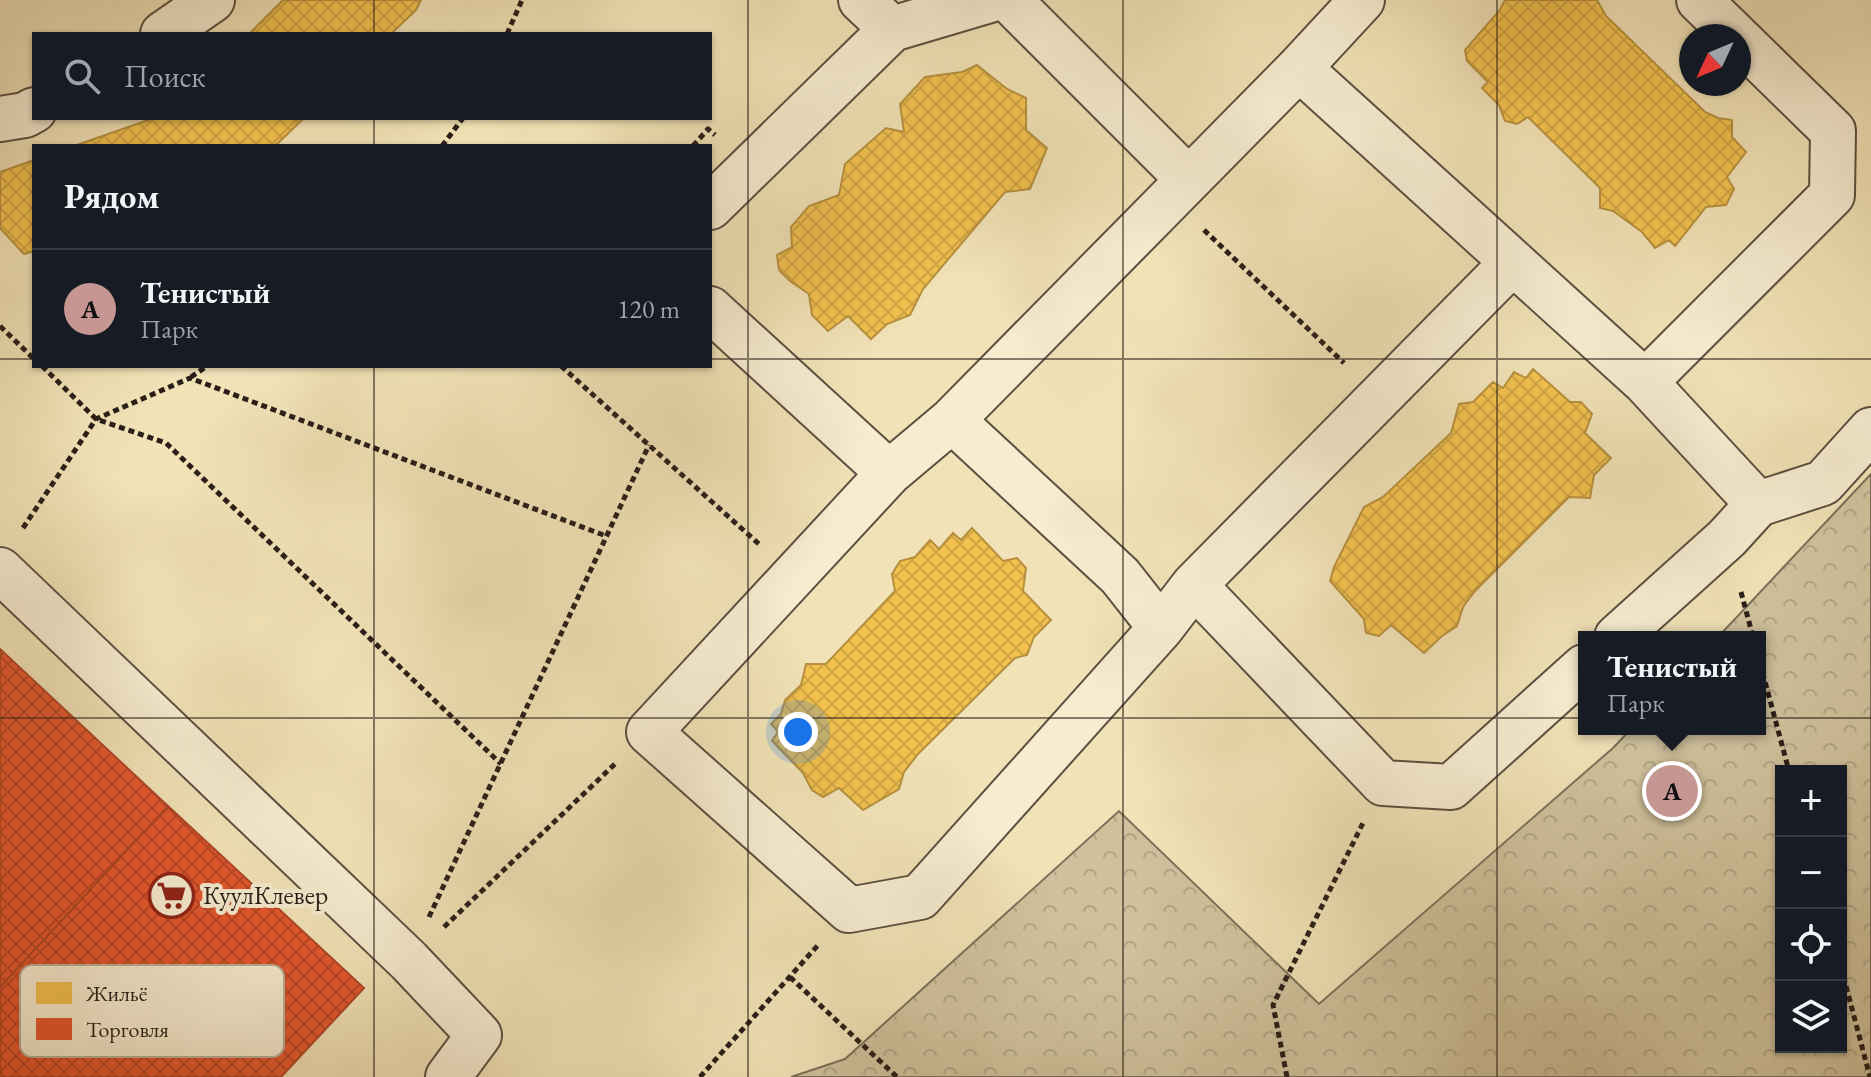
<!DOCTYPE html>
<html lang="ru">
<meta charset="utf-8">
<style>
body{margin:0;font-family:"EB Garamond",serif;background:#242831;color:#f1f3f6}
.controls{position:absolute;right:24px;bottom:24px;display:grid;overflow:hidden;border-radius:0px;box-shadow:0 2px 6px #0004}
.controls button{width:72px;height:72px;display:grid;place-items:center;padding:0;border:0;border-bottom:2px solid #363941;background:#171b24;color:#f1f3f6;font:40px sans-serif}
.compass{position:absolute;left:1679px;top:24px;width:72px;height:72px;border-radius:50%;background:#171b24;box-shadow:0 2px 6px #0004;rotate:226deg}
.you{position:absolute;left:798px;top:732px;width:28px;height:28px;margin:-20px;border:6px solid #fff;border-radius:50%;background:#1a73e8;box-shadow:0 0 0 12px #1a73e833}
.badge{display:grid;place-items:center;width:52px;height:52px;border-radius:50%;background:#c59692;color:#111;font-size:26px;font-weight:700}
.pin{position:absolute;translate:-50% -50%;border:4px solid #fff;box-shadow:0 2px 8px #0006}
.popup{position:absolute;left:1578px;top:631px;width:188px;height:104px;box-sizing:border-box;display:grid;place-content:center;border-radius:0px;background:#171b24;filter:drop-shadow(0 2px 6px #0005);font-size:26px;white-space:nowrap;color:#9ea1a6}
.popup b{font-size:30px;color:#f1f3f6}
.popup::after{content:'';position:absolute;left:50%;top:100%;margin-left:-16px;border:16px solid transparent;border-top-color:#171b24}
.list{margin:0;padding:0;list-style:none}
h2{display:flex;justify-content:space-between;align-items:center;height:104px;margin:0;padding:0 32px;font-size:34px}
h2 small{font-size:26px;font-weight:400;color:#9ea1a6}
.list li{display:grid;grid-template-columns:52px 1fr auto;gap:24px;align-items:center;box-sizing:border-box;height:120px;padding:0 32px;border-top:2px solid #363941}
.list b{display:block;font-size:30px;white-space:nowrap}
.list p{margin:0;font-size:26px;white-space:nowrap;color:#9ea1a6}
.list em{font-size:26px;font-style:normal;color:#9ea1a6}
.icon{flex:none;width:44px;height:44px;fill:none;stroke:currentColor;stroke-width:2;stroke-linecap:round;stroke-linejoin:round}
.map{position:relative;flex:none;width:1871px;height:1077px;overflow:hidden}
.search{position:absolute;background:#171b24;box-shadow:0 2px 6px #0004;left:32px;top:32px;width:680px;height:88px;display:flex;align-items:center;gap:20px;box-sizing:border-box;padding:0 28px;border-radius:0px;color:#9ea1a6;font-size:30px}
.panel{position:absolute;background:#171b24;box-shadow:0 2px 6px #0004;left:32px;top:144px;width:680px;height:224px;border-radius:0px}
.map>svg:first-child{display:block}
.forest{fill:url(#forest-crowns);stroke:#7c705a;stroke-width:2;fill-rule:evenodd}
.homes{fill:url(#homes-cross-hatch);stroke:#b6903e;stroke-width:2}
.shops{fill:url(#shops-cross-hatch);stroke:#ac4627;stroke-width:2}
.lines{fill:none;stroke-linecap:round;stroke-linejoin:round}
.minor-casing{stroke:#5b5040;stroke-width:48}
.path{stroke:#291f18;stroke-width:5;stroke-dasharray:6 4;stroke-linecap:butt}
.minor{stroke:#f6ecd0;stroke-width:44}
.grid{fill:none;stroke:#291f18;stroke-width:2;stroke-opacity:0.55}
.labels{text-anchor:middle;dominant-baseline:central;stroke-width:8;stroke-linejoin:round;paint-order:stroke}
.poi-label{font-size:26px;fill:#291f18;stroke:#f6ecd0;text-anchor:start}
.key{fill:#f6ecd0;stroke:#b8ae99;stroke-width:2}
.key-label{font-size:22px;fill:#291f18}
</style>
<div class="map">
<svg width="1871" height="1077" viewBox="0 0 1871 1077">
<defs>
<pattern id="forest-crowns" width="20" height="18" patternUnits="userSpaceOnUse" patternTransform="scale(2)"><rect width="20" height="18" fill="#cfc19c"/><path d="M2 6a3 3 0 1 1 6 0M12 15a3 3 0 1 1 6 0" fill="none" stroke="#b2a586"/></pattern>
<pattern id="homes-cross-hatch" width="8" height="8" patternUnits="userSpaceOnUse" patternTransform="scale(2)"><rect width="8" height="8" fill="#f2c14e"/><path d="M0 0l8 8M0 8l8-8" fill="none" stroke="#d0a543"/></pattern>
<pattern id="shops-cross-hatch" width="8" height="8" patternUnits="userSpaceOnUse" patternTransform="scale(2)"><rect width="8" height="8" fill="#e4572e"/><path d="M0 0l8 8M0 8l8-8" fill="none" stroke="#b94726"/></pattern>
</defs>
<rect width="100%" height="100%" fill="#f1e2b7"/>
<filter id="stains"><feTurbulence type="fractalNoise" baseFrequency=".0025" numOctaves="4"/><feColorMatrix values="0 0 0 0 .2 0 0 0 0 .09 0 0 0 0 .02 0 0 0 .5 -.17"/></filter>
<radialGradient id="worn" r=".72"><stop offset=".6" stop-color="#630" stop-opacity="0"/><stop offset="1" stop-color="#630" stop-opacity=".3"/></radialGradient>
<path class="forest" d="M 1871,474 L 1871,1077 L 791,1077 L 845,1059 L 1119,811 L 1319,1004 L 1613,748 L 1631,729 L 1760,729 L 1760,637 L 1718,637 ZM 1781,771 L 1841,771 L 1841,1047 L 1781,1047 Z"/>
<path class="homes" d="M 283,0 L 421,0 L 416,10 L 391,34 L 249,34 Z
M 1505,0 L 1597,0 L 1606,16 L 1705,112 L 1718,118 L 1732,120 L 1732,137 L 1746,152 L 1727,177 L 1734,189 L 1726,205 L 1706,207 L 1675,246 L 1669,240 L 1655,248 L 1642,232 L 1613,211 L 1600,208 L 1600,188 L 1528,117 L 1517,124 L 1505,121 L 1499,105 L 1482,88 L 1488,82 L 1467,61 L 1465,50 L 1499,11 Z
M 977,65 L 1007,89 L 1026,98 L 1026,130 L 1047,148 L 1030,189 L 1005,192 L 923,289 L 910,315 L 887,324 L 871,339 L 848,316 L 828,331 L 812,315 L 809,294 L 790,281 L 779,270 L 777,255 L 792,247 L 791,227 L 809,206 L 839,195 L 845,164 L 886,128 L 904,132 L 900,104 L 925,77 L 962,72 Z
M 154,118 L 304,118 L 275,146 L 74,146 Z
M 34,160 L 34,251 L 24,254 L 0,228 L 0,172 Z
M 1533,369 L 1570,402 L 1581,402 L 1592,414 L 1585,433 L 1611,458 L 1594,475 L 1590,498 L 1569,497 L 1475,591 L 1463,607 L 1457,626 L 1442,636 L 1424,653 L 1391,625 L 1379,636 L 1366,633 L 1364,619 L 1330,581 L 1334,567 L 1364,507 L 1383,497 L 1451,433 L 1459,404 L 1473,402 L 1493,382 L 1503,388 L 1514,372 L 1526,378 Z
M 972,528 L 1003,561 L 1017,558 L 1026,568 L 1023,591 L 1051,620 L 1034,637 L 1027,655 L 1015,658 L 918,754 L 904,772 L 899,789 L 863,810 L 839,788 L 823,797 L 812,790 L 803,773 L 772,741 L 778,732 L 771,724 L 781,714 L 785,700 L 801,685 L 806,664 L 826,664 L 895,591 L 892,574 L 900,561 L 915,557 L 930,540 L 939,549 L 953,533 L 961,540 Z"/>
<path class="shops" d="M 0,649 L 168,806 L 0,987 Z
M 168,806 L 364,988 L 281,1077 L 146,1077 L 147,1074 L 145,1077 L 0,1077 L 0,987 Z"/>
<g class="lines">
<defs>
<path id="minor" d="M 861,0 L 892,29 L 990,0
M 1009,0 L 1188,179
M 1699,0 L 1736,36
M 163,34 L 212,0
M 1299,68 L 1645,382 L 1758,504
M 0,119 L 25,115 L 34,110
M 710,207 L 892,29
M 710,309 L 889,473 L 649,732 L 849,910 L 920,897 L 1161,628 L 1120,576 L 952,420
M 1645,382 L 1832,195 L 1833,131 L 1739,39
M 889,473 L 952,420 L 1299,68 L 1362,0
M 0,570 L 409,961 L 479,1035 L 448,1077
M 1194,585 L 1513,262
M 1161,628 L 1194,585 L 1383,783 L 1451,787 L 1584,667
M 1617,637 L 1727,538 L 1758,504 L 1823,483 L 1871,430"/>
</defs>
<use href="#minor" class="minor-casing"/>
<path class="path" d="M 507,34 L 522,0
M 442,146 L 463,118
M 693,146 L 708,129 L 715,135
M 1204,230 L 1344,363
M 0,326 L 34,359
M 42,366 L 96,419 L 166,443 L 501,764
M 561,366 L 760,545
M 191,377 L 207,366
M 23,528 L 96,419 L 190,378 L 606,536
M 1741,592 L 1753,637
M 1760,663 L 1789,771
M 429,917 L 649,445
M 444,927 L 616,763
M 1841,967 L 1870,1077
M 790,977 L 897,1077
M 700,1077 L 819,944
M 1287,1077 L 1273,1005 L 1363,823"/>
<use href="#minor" class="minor"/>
</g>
<path class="grid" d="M 374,0 L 374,34M 748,0 L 748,1077M 1123,0 L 1123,1077M 1497,0 L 1497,1077M 374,118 L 374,146M 0,359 L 34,359M 710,359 L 1871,359M 374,366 L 374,1077M 0,718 L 1871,718"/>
<defs>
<symbol id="supermarket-ring" viewBox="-11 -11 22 22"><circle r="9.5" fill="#f6ecd0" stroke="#8f2418" stroke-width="1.5"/><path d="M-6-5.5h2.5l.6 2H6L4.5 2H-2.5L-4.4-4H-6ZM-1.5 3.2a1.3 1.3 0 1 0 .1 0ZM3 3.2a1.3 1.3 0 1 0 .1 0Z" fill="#8f2418"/></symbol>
</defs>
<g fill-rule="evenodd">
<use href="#supermarket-ring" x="146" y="870" width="51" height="51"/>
</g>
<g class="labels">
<g class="poi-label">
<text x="203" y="895">КуулКлевер</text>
</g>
</g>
<rect x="20" y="965" width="264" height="92" rx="12" class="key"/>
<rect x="36" y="982" width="36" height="22" fill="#f2c14e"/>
<rect x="36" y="1018" width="36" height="22" fill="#e4572e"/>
<g class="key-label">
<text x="86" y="1001">Жильё</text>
<text x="86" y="1037">Торговля</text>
</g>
<rect width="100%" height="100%" filter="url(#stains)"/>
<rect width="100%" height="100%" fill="url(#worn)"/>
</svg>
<div class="controls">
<button>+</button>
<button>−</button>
<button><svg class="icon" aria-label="locate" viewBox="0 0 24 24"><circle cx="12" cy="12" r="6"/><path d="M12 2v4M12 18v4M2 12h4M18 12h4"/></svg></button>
<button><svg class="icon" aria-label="layers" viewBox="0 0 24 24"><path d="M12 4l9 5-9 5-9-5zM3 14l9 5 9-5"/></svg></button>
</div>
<svg class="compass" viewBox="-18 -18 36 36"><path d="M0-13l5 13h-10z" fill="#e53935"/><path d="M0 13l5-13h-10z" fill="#9ea1a6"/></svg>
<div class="you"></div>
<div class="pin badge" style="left:1672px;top:791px">A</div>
<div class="popup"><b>Тенистый</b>Парк</div>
<div class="search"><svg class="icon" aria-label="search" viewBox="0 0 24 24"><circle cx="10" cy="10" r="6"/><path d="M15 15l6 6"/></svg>Поиск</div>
<section class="panel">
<h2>Рядом<small></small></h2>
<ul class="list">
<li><span class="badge">A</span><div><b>Тенистый</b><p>Парк</p></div><em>120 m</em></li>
</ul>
</section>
</div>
